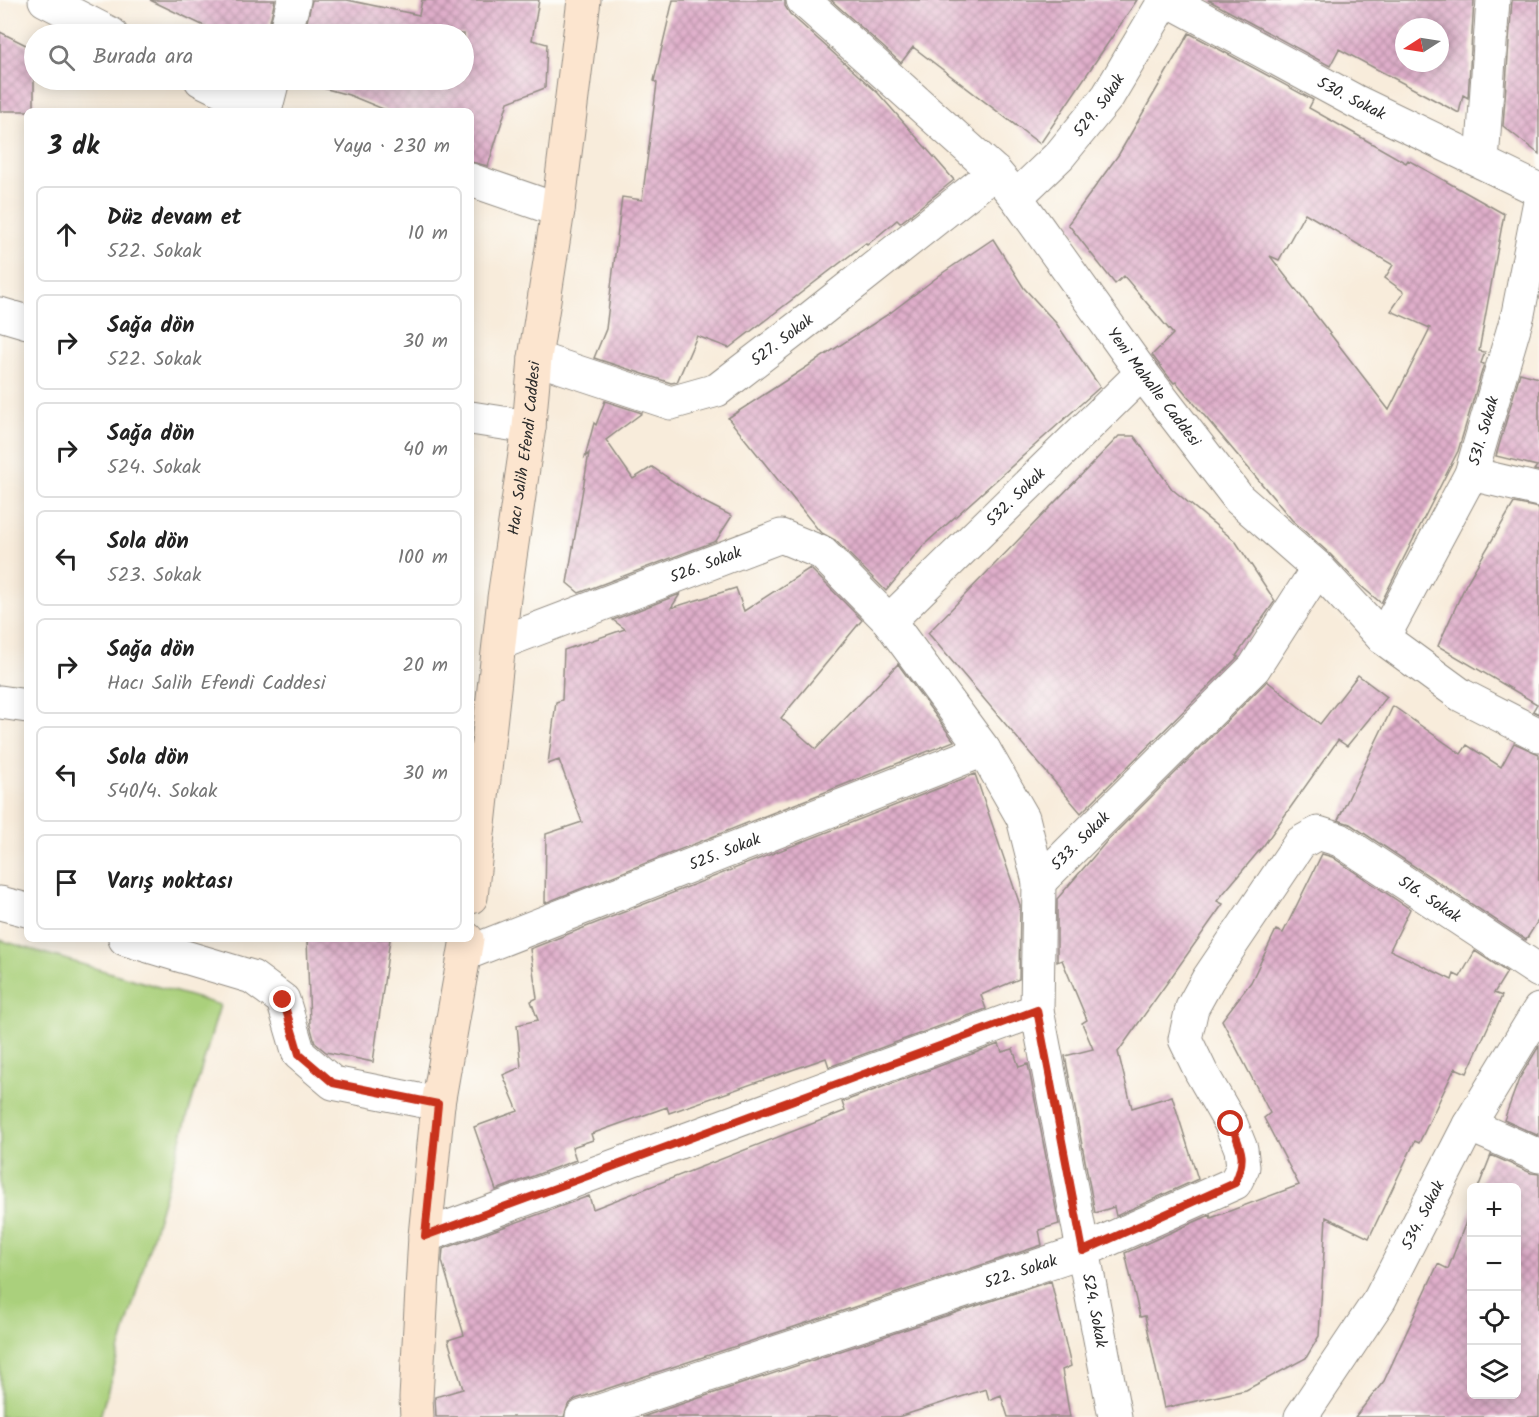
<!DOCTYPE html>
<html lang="tr">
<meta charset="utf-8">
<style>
body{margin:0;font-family:Kalam,sans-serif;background:#f2f2f2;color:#222}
.controls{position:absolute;right:18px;bottom:18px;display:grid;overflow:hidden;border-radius:9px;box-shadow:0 3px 15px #0003}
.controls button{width:54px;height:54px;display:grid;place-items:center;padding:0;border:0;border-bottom:2px solid #e0e0e0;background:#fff;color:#222;font:30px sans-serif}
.compass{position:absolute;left:1395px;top:18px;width:54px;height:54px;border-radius:50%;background:#fff;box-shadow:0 3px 15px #0003;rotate:258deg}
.stop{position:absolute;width:18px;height:18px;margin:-14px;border:4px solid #c8321e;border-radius:50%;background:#fff}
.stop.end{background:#c8321e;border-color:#fff;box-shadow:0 2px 6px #0008}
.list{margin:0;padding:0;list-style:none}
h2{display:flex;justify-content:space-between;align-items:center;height:78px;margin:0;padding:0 24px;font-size:26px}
h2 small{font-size:20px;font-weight:400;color:#767676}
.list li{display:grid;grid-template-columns:39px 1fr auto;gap:18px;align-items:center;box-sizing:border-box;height:96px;margin:0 12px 12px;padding:0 12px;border:2px solid #e0e0e0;border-radius:9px}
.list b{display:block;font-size:22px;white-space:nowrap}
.list p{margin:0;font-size:20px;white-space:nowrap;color:#767676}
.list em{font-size:20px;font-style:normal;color:#767676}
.icon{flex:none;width:33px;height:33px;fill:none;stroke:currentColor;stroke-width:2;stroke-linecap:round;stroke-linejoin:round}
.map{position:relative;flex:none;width:1539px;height:1417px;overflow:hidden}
.search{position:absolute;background:#fff;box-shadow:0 3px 15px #0003;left:24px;top:24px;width:450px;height:66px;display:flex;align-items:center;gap:15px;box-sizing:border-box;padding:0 21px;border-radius:33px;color:#767676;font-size:22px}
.panel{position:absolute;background:#fff;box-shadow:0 3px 15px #0003;left:24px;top:108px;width:450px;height:834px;border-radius:9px}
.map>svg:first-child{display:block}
.green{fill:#aad07b;stroke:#6a7e53;stroke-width:1.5}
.building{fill:url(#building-cross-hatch);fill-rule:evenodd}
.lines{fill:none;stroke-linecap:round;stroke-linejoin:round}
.street-casing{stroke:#928c83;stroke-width:35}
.secondary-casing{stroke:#928c83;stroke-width:35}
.street{stroke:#fff;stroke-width:33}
.secondary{stroke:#fce5cf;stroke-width:33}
.route{stroke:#c8321e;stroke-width:8}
.labels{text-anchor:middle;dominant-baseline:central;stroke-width:4.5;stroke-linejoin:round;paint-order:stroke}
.street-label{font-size:16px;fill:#2b2b2b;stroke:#fdfcf7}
</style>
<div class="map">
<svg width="1539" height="1417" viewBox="0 0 1539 1417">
<defs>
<pattern id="building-cross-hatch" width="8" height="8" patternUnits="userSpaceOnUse" patternTransform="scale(1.5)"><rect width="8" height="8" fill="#e0afcb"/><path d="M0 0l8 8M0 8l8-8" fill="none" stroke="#b68fa5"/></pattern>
</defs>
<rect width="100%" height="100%" fill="#fdfcf7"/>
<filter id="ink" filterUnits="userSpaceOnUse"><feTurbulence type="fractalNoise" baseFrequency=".0167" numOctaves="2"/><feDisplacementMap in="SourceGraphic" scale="12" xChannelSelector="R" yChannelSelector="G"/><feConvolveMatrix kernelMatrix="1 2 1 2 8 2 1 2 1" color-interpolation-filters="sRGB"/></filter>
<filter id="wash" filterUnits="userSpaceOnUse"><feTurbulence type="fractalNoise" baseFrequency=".008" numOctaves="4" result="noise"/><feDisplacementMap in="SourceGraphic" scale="24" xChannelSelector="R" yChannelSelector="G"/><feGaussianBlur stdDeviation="1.35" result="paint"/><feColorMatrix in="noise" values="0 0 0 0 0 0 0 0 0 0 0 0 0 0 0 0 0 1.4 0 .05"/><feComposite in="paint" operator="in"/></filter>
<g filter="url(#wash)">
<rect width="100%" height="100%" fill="#f8ecdb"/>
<path class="green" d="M 0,940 L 220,1005 L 100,1417 L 0,1417 Z"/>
<g id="blocks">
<path class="building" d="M 150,0 L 275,0 L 267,34 L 221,34 Z
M 312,0 L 347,0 L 419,15 L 422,0 L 539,0 L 532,40 L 547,44 L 545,88 L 508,102 L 488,166 L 471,162 L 471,111 L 388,111 L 349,95 L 308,84 L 309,80 L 464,80 L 464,34 L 304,34 Z
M 673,0 L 785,0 L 785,6 L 790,14 L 878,93 L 954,180 L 900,223 L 897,220 L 867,245 L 866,243 L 729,348 L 697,336 L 677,382 L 671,383 L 594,358 L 606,329 L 622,197 L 642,200 L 657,83 L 654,81 Z
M 831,0 L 1137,0 L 1040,144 L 913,47 L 901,63 Z
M 1208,0 L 1474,0 L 1468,98 L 1463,95 L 1459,113 L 1339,49 L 1330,66 ZM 1404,27 L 1440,27 L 1440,63 L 1404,63 Z
M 1512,0 L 1539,0 L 1539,154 L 1503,126 Z
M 0,32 L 34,49 L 34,111 L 0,111 Z
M 1189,33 L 1313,100 L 1309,108 L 1357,135 L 1406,163 L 1408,160 L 1504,214 L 1479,351 L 1485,352 L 1481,363 L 1484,364 L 1458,451 L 1381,603 L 1361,586 L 1330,554 L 1292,520 L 1176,382 L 1174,383 L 1168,376 L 1152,355 L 1173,334 L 1124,276 L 1115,284 L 1068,224 L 1119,154 ZM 1305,213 L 1393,265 L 1385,278 L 1404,292 L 1391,311 L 1430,328 L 1389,410 L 1270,256 L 1279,260 Z
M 993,239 L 1024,288 L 1056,323 L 1100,387 L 926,543 L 886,591 L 835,540 L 820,532 L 728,418 L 890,313 L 944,272 Z
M 1520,373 L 1539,378 L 1539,471 L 1534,470 L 1537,466 L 1496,456 Z
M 605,401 L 642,413 L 606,440 L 633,479 L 652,467 L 702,501 L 732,516 L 716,541 L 579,593 L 567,583 L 589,453 L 585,457 L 594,423 L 596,425 Z
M 1119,436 L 1134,436 L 1172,489 L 1236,542 L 1275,601 L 1236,656 L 1238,657 L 1081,813 L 928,633 Z
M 1514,503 L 1539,508 L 1539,714 L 1533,711 L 1537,704 L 1438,646 L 1466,584 Z
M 810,568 L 862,620 L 781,718 L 816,749 L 898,664 L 954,741 L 545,903 L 546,834 L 582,822 L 559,760 L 548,764 L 556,702 L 562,700 L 564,650 L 625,629 L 613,620 L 680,594 L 671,608 L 736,588 L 744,611 Z
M 1358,675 L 1387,697 L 1347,746 L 1338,740 L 1264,845 L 1217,901 L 1223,904 L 1118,1052 L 1132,1108 L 1172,1096 L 1198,1179 L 1116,1216 L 1114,1207 L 1095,1213 L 1065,1056 L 1093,1049 L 1082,1023 L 1087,1020 L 1062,960 L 1057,962 L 1057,899 L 1106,842 L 1267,681 L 1320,724 Z
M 1393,706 L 1461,754 L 1467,745 L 1501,767 L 1514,743 L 1539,754 L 1539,919 L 1526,940 L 1350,824 L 1338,820 Z
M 975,774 L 1020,905 L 1019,979 L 981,995 L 986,1009 L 829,1067 L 826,1058 L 669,1113 L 667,1107 L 591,1134 L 593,1140 L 572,1147 L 576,1160 L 496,1190 L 474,1127 L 518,1111 L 503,1075 L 521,1067 L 517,1025 L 538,1020 L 531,1001 L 537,998 L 530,949 Z
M 1322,854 L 1332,857 L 1410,909 L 1390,950 L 1452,980 L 1454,974 L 1460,977 L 1475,951 L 1507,972 L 1494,993 L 1502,996 L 1467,1073 L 1455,1068 L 1419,1143 L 1415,1141 L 1369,1238 L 1326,1217 L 1319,1336 L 1306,1358 L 1246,1390 L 1164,1408 L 1145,1316 L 1140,1317 L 1125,1253 L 1210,1215 L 1211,1218 L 1299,1185 L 1264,1118 L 1270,1113 L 1222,1020 L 1251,982 L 1276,930 L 1283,933 Z
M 307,939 L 390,939 L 373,1062 L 326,1052 L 315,1043 L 310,1025 Z
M 999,1044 L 1002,1052 L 1013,1049 L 1019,1067 L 1028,1064 L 1059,1224 L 1039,1230 L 1042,1245 L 576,1399 L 568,1405 L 564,1417 L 436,1417 L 435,1397 L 463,1389 L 448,1340 L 464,1335 L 442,1261 L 443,1249 L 589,1196 L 593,1209 L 845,1111 L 842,1102 Z
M 1539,1046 L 1539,1136 L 1504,1120 L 1519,1079 Z
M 1491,1155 L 1531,1173 L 1539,1174 L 1539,1417 L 1355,1417 L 1384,1381 L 1438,1264 L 1448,1269 L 1472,1206 L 1472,1395 L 1516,1395 L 1516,1188 L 1478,1188 Z
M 1051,1281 L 1071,1366 L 1062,1370 L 1070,1417 L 1008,1417 L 1001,1395 L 989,1400 L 986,1389 L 898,1417 L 642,1417 Z"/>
</g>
</g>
<g filter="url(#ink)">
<use href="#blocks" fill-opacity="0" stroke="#928c83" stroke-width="1.5"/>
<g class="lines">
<defs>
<g id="street">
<path d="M 45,0 L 111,34"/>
<path id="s1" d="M 803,0 L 995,172 L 1016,197 L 1142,373 L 1239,499 L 1318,568 L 1383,638 L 1461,695 L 1539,735"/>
<path id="s2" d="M 1168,0 L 1355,101 L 1539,190"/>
<path d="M 285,34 L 294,0"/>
<path d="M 201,80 L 265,111"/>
<path d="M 265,111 L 273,80"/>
<path d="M 1482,162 L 1493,0"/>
<path d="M 471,180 L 558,210"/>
<path id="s3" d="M 1016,197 L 1060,155 L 1108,96 L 1165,0"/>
<path d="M 0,314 L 27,322"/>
<path id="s4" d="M 535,358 L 671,403 L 717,390 L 812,317 L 995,172"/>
<path d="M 471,418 L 529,427"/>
<path d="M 1471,474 L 1539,490"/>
<path id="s5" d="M 889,621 L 1142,373"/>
<path id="s6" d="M 1383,638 L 1471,474 L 1518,314 L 1539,206"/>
<path id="s7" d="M 500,643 L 781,536 L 822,553 L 889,621 L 984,750 L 1023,818 L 1039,882 L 1037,1010 L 1115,1417"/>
<path d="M 0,702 L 27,706"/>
<path id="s8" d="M 1039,882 L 1254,668 L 1318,568"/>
<path d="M 0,903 L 27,910"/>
<path d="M 125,939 L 252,977 L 283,1000 L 299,1054 L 333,1083 L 438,1104"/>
<path id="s9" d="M 465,954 L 984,750"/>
<path d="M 1469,1125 L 1539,1156"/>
<path d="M 425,1236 L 1037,1010"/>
<path id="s10" d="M 582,1417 L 1083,1251 L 1235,1183 L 1243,1167 L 1241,1149 L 1231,1124 L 1201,1072 L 1185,1039 L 1192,1008 L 1208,979 L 1300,843 L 1318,833 L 1340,840 L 1539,971"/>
<path id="s11" d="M 1301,1417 L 1380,1299 L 1469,1125 L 1539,1010"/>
</g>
<g id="secondary">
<path id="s12" d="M 471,897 L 504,598 L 529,427 L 535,358 L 558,210 L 584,0"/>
<path d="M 417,1417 L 416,1398 L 425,1236 L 438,1104 L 467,939"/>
</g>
</defs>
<use href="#street" class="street-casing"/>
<use href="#secondary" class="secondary-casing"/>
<use href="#street" class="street"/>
<use href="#secondary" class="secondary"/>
</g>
</g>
<g class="lines" filter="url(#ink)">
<path class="route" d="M 283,1000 L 299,1054 L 333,1083 L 438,1104 L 425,1236 L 1037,1010 L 1083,1251 L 1235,1183 C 1247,1157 1241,1149 1231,1124"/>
</g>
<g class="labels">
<g class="street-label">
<text stroke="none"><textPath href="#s2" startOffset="208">530. Sokak</textPath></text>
<text stroke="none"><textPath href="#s3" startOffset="124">529. Sokak</textPath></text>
<text stroke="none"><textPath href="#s4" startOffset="273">527. Sokak</textPath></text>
<text stroke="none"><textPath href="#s1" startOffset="525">Yeni Mahalle Caddesi</textPath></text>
<text stroke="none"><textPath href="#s6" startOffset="231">531. Sokak</textPath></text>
<text stroke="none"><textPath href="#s12" startOffset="452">Hacı Salih Efendi Caddesi</textPath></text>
<text stroke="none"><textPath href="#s5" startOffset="177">532. Sokak</textPath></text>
<text stroke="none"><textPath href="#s7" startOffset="220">526. Sokak</textPath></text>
<text stroke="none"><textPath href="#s8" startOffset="58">533. Sokak</textPath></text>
<text stroke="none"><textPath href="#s9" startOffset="279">525. Sokak</textPath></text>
<text stroke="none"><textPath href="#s10" startOffset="1234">516. Sokak</textPath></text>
<text stroke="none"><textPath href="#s11" startOffset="236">534. Sokak</textPath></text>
<text stroke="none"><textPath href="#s10" startOffset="462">522. Sokak</textPath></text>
<text stroke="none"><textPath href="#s7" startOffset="1179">524. Sokak</textPath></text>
</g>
</g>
</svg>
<div class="controls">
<button>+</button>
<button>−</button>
<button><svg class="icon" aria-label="locate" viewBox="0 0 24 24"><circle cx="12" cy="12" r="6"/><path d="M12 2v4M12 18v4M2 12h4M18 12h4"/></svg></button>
<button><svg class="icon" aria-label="layers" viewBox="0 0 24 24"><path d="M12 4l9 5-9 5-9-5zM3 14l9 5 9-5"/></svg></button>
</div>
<svg class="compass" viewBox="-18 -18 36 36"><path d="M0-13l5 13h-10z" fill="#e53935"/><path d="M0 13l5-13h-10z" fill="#767676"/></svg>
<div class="stop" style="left:1231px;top:1124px"></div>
<div class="stop end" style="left:283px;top:1000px"></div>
<div class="search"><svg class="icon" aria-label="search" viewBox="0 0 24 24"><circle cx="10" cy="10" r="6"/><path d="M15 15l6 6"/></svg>Burada ara</div>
<section class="panel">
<h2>3 dk<small>Yaya · 230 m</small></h2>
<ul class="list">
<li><svg class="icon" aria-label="ahead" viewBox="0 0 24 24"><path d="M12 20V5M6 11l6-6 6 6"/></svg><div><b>Düz devam et</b><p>522. Sokak</p></div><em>10 m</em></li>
<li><svg class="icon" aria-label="right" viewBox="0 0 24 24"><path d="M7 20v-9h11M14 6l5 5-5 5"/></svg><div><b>Sağa dön</b><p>522. Sokak</p></div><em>30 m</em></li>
<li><svg class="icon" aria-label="right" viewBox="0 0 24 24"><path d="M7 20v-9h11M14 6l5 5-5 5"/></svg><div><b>Sağa dön</b><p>524. Sokak</p></div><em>40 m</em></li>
<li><svg class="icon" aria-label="left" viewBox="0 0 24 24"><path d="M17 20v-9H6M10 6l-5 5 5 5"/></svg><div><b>Sola dön</b><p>523. Sokak</p></div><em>100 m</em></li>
<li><svg class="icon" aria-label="right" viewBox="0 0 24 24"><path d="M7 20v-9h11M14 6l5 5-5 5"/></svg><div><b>Sağa dön</b><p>Hacı Salih Efendi Caddesi</p></div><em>20 m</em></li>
<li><svg class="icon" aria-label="left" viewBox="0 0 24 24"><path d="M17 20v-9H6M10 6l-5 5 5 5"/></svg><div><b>Sola dön</b><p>540/4. Sokak</p></div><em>30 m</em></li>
<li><svg class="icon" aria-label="arrive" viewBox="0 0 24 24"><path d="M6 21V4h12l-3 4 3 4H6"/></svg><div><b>Varış noktası</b></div></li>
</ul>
</section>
</div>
